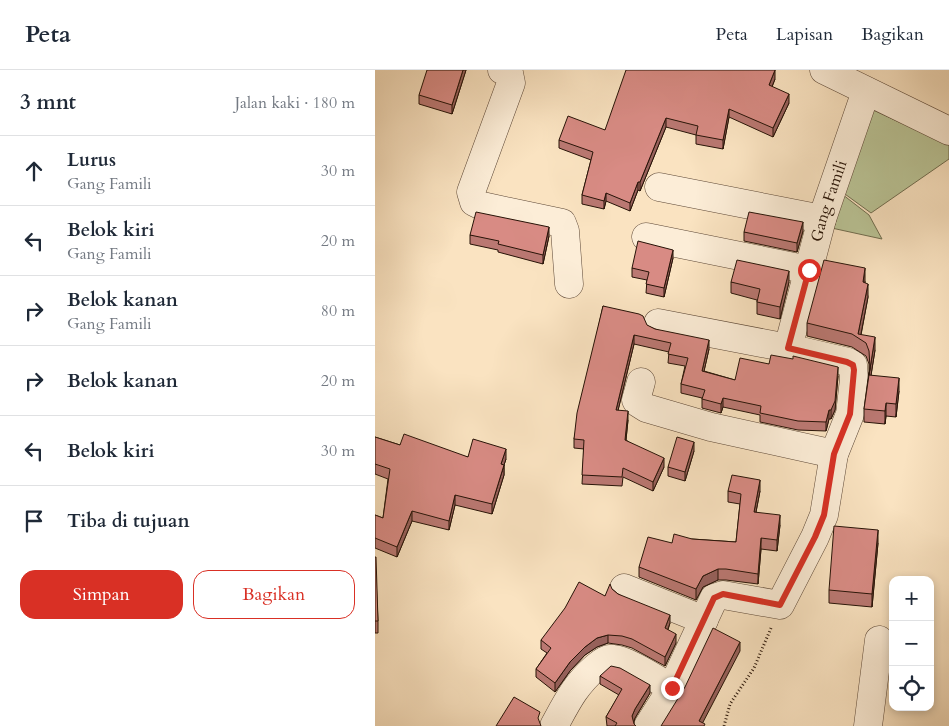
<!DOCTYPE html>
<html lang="id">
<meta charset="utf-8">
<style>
body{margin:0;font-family:Cardo,serif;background:#f6f6f7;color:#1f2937}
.controls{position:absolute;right:15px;bottom:15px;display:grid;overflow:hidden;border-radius:10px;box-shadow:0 2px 8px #0003}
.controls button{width:45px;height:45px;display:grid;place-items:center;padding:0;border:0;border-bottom:1px solid #e0e1e3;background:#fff;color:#1f2937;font:25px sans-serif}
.stop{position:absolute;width:15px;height:15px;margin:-11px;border:4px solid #d93025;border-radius:50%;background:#fff}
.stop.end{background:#d93025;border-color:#fff;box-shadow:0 1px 5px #0008}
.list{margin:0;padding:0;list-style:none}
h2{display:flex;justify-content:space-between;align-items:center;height:65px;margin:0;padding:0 20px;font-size:21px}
h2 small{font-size:16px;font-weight:400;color:#747a83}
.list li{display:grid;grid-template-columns:32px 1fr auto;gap:15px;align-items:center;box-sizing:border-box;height:70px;padding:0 20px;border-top:1px solid #e0e1e3}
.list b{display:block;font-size:19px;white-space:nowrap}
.list p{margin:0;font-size:16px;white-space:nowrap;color:#747a83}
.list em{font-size:16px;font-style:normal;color:#747a83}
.actions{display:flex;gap:10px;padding:15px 20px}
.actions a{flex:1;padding:11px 0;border:1px solid #d93025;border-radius:15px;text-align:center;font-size:18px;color:#d93025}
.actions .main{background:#d93025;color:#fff}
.icon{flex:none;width:28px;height:28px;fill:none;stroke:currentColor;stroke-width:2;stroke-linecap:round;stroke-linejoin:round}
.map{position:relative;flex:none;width:574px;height:656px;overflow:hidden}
header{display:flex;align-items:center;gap:30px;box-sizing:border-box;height:70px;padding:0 25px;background:#fff;border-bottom:1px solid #e0e1e3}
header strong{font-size:24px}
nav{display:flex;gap:28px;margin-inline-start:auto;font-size:18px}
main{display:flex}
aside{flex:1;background:#fff}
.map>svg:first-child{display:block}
.green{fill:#bac496;stroke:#706c4e}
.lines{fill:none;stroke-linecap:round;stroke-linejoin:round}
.minor-casing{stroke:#5c4736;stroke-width:29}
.path{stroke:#271307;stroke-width:3;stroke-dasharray:1 2.5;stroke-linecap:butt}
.minor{stroke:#fcedd7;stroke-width:28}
.wall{fill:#ba7872;stroke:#271307}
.shaded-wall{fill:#97615c;stroke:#271307}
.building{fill:#d88b84;stroke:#271307}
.route{stroke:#d93025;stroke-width:6}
.labels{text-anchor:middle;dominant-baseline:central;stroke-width:4.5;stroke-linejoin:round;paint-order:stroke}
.street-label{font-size:16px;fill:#271307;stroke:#fcedd7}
</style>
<header>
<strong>Peta</strong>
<nav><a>Peta</a><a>Lapisan</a><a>Bagikan</a></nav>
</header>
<main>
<aside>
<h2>3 mnt<small>Jalan kaki · 180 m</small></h2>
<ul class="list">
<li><svg class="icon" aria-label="ahead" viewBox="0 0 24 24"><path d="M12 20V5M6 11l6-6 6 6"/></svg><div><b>Lurus</b><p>Gang Famili</p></div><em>30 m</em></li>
<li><svg class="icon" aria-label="left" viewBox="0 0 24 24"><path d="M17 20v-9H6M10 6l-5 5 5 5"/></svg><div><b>Belok kiri</b><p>Gang Famili</p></div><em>20 m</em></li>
<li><svg class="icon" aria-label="right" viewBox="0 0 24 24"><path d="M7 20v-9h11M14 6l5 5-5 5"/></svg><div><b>Belok kanan</b><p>Gang Famili</p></div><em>80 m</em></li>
<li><svg class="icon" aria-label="right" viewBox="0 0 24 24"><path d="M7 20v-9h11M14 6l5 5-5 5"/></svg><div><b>Belok kanan</b></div><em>20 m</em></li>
<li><svg class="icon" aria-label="left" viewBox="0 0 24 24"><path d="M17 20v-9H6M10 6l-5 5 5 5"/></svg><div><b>Belok kiri</b></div><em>30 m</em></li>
<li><svg class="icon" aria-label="arrive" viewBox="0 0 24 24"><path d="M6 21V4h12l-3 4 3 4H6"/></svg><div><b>Tiba di tujuan</b></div></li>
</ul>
<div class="actions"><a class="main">Simpan</a><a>Bagikan</a></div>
</aside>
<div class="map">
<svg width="574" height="656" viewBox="0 0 574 656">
<rect width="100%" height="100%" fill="#fae3c1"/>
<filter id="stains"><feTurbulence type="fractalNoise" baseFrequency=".004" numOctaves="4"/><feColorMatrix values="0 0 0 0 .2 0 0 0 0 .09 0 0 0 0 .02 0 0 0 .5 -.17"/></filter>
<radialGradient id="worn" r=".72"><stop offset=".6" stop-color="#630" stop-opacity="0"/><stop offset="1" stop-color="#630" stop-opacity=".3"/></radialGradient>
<path class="green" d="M 496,39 L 574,75 L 574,89 L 496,143 L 463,119 Z
M 463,121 L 494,145 L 507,169 L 452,157 Z"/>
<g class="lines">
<defs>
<g id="minor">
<path d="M 127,0 L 134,3 L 136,13 L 96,122 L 99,132 L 107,136 L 187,153 L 190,161 L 194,214"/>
<path d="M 449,0 L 574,61"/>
<path d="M 284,117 L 447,149"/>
<path d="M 271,167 L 434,200"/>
<path d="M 283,253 L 413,278"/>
<path d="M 266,312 L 261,330 L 263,333 L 271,338 L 336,357 L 459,384"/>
<path d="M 249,518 L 329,550"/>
<path d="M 179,656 C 192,632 200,615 221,597 C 226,593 231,588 238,589 C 253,590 282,610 297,618"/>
<path id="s1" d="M 273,656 L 297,618 L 339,528 L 348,525 L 405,535 L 440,467 L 449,445 L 459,384 L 475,344 L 479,309 L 478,295 L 473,292 L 413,278 L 447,149 L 491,21"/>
<path d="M 493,656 L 504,570"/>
</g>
</defs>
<use href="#minor" class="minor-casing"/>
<path class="path" d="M 349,656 L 355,634 L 379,598 L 396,558"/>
<use href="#minor" class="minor"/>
</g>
<path class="wall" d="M 91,0 L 77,44 L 44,34 L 44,25 Z
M 400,9 L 397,17 L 414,33 L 398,67 L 354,47 L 348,79 L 321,74 L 321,65 L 291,57 L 265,121 L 263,120 L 255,141 L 231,131 L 229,139 L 207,134 L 207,125 L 216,90 L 184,78 L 184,70 L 230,60 Z
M 428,161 L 422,182 L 369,171 L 369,162 Z
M 95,165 L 174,166 L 168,194 L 123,182 L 123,180 L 95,174 Z
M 298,188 L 289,227 L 271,223 L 272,210 L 257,207 L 257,198 Z
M 490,211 L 490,213 L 493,227 L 486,265 L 500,280 L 496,305 L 524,321 L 521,347 L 511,346 L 510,354 L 489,352 L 489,339 L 494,301 L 494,294 L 491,286 L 477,277 L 432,266 L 432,253 Z
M 356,212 L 414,212 L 405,249 L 382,244 L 382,230 L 356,223 Z
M 228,236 L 280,259 L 334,279 L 329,301 L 360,310 L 394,294 L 463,306 L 460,340 L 456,349 L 454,349 L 451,361 L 423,360 L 385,352 L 385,345 L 348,337 L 346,343 L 327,338 L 327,328 L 306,323 L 306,314 L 310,296 L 293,293 L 294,282 L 259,274 L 243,340 L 253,350 L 251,370 L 289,397 L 278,421 L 248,407 L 247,416 L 207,414 L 209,379 L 199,378 L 199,369 Z
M 0,367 L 25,375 L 93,387 L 131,389 L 129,395 L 129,405 L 117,444 L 80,435 L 74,460 L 37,451 L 22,487 L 0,478 L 0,445 L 8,448 L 13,409 L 0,404 Z
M 319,381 L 310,411 L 293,406 L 293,397 Z
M 353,421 L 385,421 L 381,442 L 405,455 L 402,481 L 386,479 L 383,514 L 351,510 L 343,510 L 328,517 L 321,530 L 264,507 L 264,497 L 297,473 L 317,469 L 361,472 L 365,434 L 353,432 Z
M 503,473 L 497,537 L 454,533 L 454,520 Z
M 0,487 L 3,551 L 3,563 L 0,563 Z
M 237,519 L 243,524 L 295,553 L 293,560 L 301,573 L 290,596 L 257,578 L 247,575 L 233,573 L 222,577 L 210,585 L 195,601 L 180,622 L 161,607 L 161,599 L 172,583 L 166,579 L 166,570 L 230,526 Z
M 225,606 L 275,623 L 260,648 L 259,652 L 259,654 L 261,656 L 232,656 L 231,647 L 244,625 L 225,614 Z"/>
<path class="shaded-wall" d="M 88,0 L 91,0 L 77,44 L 77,35 Z
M 400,0 L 400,9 L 394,24 L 394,15 Z
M 414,24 L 414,33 L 398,67 L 398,58 Z
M 354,39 L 354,47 L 348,79 L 348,70 Z
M 291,48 L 291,57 L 265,121 L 265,112 Z
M 263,112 L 263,120 L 255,141 L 255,133 Z
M 231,123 L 231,131 L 229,139 L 229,131 Z
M 428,152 L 428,161 L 422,182 L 422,173 Z
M 174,157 L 174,166 L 168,194 L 168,185 Z
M 298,180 L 298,188 L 289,227 L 289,218 Z
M 490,198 L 490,211 L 488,225 L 488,212 Z
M 414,201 L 414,212 L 405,249 L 405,237 Z
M 493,214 L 493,227 L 485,269 L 483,264 Z
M 259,265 L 259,274 L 241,349 L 241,340 Z
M 500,267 L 500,280 L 494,318 L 494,305 Z
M 334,270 L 334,279 L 327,310 L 327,301 Z
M 463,297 L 463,306 L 460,340 L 456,349 L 456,340 Z
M 524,308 L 524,321 L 521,347 L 521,334 Z
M 348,328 L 348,337 L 346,343 L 346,334 Z
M 511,333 L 511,346 L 510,354 L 510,341 Z
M 454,340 L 454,349 L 451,361 L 451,352 Z
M 253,341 L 253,350 L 250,379 L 250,370 Z
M 319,372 L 319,381 L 310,411 L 310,402 Z
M 131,379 L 131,389 L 126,404 L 126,394 Z
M 289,388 L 289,397 L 278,421 L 278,412 Z
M 129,395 L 129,405 L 117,444 L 117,434 Z
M 385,410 L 385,421 L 379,452 L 379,442 Z
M 80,425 L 80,435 L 74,460 L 74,451 Z
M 37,441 L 37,451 L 22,487 L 22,477 Z
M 405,445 L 405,455 L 402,481 L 402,470 Z
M 503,460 L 503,473 L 497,537 L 497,524 Z
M 386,468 L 386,479 L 383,514 L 383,504 Z
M 343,499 L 343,510 L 328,517 L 321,530 L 321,519 L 328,506 Z
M 295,545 L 295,553 L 290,567 L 290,558 Z
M 301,564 L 301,573 L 290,596 L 290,587 Z
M 233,565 L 233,573 L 222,577 L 210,585 L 195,601 L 180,622 L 180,613 L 195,592 L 210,577 L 222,568 Z
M 365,572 L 365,581 L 326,656 L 324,651 Z
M 275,615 L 275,623 L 260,648 L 257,655 L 257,646 L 260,639 Z"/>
<path class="building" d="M 52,0 L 88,0 L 77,35 L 44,25 Z
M 251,0 L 400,0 L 394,15 L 414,24 L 398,58 L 354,39 L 348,70 L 321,65 L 323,56 L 291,48 L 265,112 L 263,112 L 255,133 L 231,123 L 229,131 L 207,125 L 218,82 L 184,70 L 193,46 L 230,60 Z
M 101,142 L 174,157 L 168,185 L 123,174 L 124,171 L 95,165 Z
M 374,142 L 428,152 L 422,173 L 369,162 Z
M 263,171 L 298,180 L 289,218 L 271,214 L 274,202 L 257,198 Z
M 362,190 L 414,201 L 405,237 L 382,232 L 385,219 L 356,212 Z
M 449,190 L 490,198 L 488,212 L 493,214 L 483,264 L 500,267 L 494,305 L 524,308 L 521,334 L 511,333 L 510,341 L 489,339 L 495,298 L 494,281 L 491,273 L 477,264 L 432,253 Z
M 228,236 L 264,244 L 268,246 L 272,255 L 280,259 L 334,270 L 327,301 L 360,310 L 365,288 L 394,294 L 396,285 L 418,289 L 418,286 L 463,297 L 460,331 L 456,340 L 454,340 L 451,352 L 423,351 L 385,343 L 386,336 L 348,328 L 346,334 L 327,329 L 330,320 L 306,314 L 313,288 L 293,284 L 296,273 L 259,265 L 241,340 L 253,341 L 250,370 L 289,388 L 278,412 L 248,398 L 247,407 L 207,405 L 209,370 L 199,369 L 202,343 Z
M 29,364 L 93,387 L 98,369 L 131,379 L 126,394 L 129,395 L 117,434 L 80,425 L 74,451 L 37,441 L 22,477 L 0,468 L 0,445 L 8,448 L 15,399 L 0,394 L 0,367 L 25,375 Z
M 302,367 L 319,372 L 310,402 L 293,397 Z
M 357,405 L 385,410 L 379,442 L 405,445 L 402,470 L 386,468 L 383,504 L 351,499 L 343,499 L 328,506 L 321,519 L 264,497 L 273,467 L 297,473 L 299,464 L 317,469 L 361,472 L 366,424 L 353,421 Z
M 459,456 L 503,460 L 497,524 L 454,520 Z
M 0,487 L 1,487 L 3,551 L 0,551 Z
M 204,512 L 230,526 L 235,514 L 237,519 L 243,524 L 295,545 L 290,558 L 301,564 L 290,587 L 257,569 L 247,566 L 233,565 L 222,568 L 210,577 L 195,592 L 180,613 L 161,599 L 176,578 L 166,570 L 190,538 Z
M 338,558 L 365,572 L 324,651 L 330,654 L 329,656 L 286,656 L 310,617 Z
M 236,596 L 245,598 L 275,615 L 260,639 L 257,646 L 259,654 L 261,656 L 240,656 L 242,653 L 231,647 L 247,619 L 225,606 Z
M 139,627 L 165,642 L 163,648 L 166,656 L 121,656 Z"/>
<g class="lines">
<path class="route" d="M 297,618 L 339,528 L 348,524 L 405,535 L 440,467 L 449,445 L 459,384 L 475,344 L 479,300 L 478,295 L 472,292 L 413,278 L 434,200"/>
</g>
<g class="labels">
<g class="street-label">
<text stroke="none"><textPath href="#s1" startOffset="686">Gang Famili</textPath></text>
</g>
</g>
<rect width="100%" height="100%" filter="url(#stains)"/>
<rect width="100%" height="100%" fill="url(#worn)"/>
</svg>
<div class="controls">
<button>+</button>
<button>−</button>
<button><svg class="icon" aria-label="locate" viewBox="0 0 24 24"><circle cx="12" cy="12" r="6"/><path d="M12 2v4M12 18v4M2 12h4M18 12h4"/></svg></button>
</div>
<div class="stop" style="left:434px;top:200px"></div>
<div class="stop end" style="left:297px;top:618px"></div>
</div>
</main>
